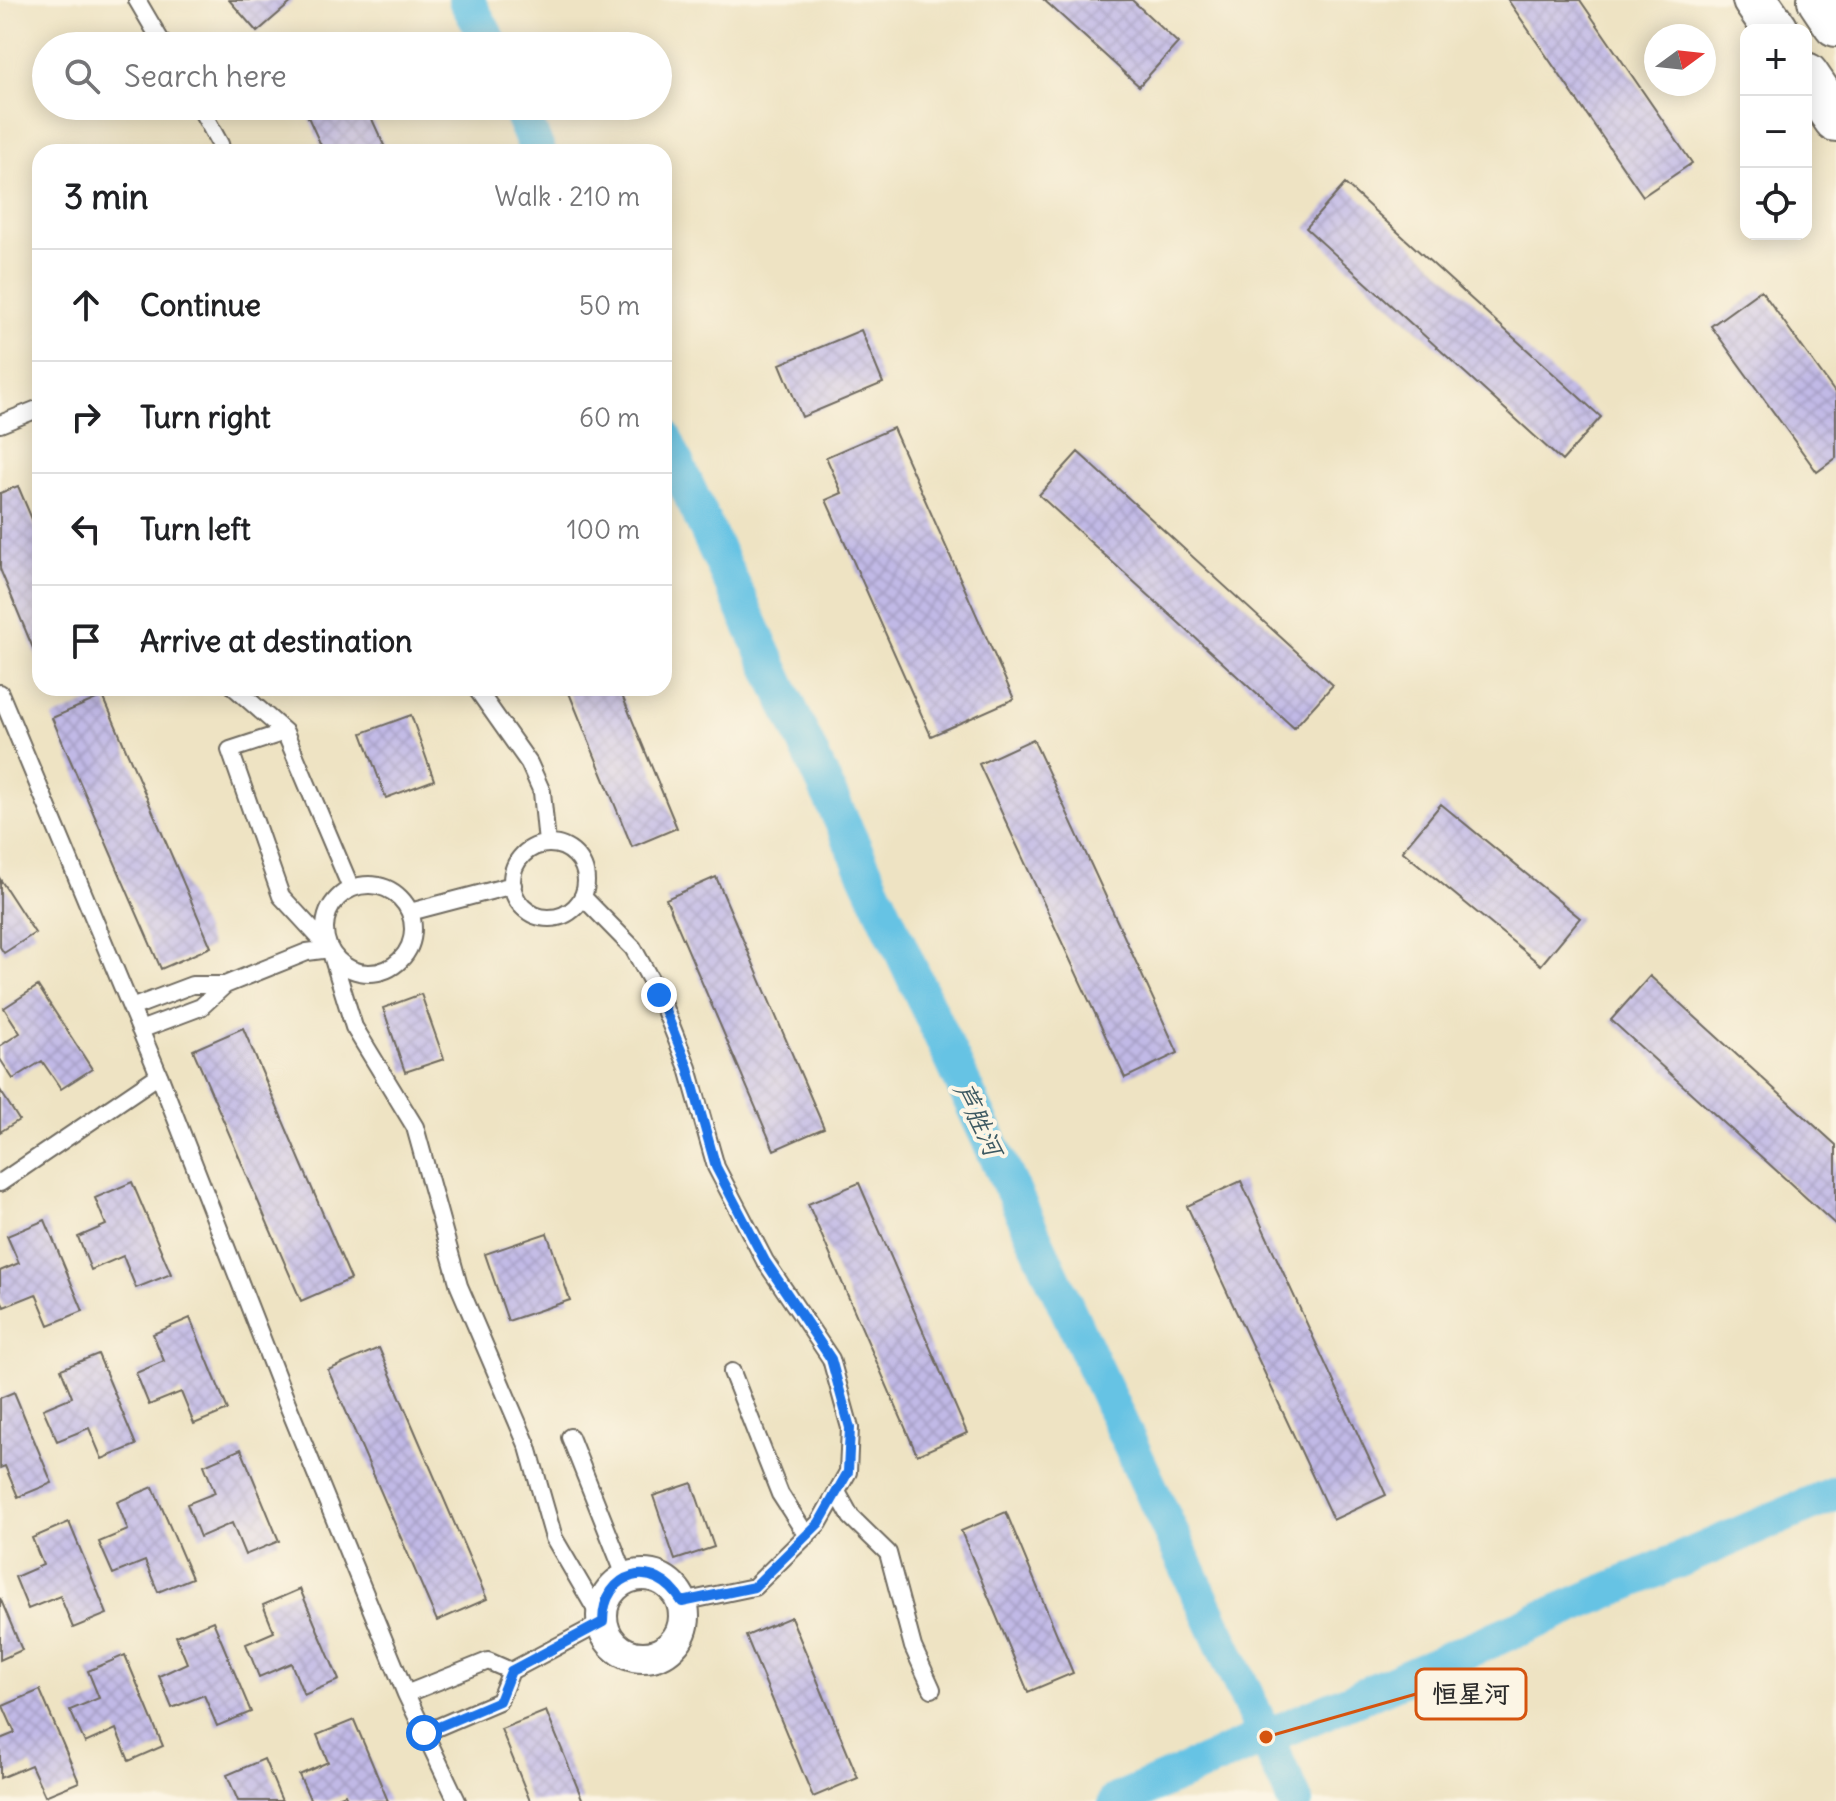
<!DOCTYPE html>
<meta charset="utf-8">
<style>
body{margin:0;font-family:Delius,"LXGW WenKai TC",sans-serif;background:#f6f6f6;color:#202124}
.controls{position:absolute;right:24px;top:24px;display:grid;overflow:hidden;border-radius:16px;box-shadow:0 4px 20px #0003}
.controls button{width:72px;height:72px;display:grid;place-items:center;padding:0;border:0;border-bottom:2px solid #e0e0e0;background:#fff;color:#202124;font:40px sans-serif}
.compass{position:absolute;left:1644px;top:24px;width:72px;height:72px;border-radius:50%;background:#fff;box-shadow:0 4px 20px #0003;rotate:75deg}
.stop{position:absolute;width:24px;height:24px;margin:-18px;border:6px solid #1a73e8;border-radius:50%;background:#fff}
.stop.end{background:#1a73e8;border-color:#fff;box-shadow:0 2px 8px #0008}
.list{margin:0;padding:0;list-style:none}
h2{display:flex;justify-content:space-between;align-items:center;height:104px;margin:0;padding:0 32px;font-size:34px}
h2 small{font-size:26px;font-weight:400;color:#757577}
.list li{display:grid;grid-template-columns:52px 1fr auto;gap:24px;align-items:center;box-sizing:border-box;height:112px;padding:0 32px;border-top:2px solid #e0e0e0}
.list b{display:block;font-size:30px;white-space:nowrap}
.list em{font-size:26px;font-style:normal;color:#757577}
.icon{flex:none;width:44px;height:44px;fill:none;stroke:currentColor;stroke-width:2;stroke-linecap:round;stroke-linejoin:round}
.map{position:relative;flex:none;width:1836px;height:1801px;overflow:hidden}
.search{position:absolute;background:#fff;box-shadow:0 4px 20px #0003;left:32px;top:32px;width:640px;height:88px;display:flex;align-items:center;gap:20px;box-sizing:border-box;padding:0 28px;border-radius:44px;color:#757577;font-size:30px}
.panel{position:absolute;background:#fff;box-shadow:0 4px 20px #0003;left:32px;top:144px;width:640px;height:552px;border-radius:24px}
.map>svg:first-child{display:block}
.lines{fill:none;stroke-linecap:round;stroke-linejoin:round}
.canal{stroke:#66c3e4;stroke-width:36}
.building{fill:url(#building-cross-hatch)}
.lane-casing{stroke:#6f6b60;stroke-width:20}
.street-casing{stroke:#6f6b60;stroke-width:34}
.secondary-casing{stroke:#6f6b60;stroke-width:48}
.lane{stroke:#fff;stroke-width:16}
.street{stroke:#fff;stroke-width:30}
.secondary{stroke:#fff;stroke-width:44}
.route{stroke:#1a73e8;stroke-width:10}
.labels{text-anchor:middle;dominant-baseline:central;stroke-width:8;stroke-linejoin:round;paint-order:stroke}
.water-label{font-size:26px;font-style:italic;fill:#3d5962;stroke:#fcf5e5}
.leader{fill:none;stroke:#d5540f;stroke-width:3}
.callout-dot{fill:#d5540f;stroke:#fcf5e5;stroke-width:3}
.callout{fill:#fcf5e5;stroke:#d5540f;stroke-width:3}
.callout-label{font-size:26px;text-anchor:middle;font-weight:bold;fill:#2b2b2b}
</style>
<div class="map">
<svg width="1836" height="1801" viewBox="0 0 1836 1801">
<defs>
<pattern id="building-cross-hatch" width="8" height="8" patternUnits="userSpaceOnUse" patternTransform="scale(2)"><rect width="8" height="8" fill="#c1b9e6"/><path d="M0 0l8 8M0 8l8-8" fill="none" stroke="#a69fc5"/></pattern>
</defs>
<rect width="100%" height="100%" fill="#fcf5e5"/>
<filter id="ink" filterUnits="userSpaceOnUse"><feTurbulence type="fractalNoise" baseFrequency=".0125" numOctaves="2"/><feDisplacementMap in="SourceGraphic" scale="16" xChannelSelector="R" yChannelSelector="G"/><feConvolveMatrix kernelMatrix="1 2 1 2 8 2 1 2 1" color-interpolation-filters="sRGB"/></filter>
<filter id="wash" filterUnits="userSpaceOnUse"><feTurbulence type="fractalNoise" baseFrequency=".006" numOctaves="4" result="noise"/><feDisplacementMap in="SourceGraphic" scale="32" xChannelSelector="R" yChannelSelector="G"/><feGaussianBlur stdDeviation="1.8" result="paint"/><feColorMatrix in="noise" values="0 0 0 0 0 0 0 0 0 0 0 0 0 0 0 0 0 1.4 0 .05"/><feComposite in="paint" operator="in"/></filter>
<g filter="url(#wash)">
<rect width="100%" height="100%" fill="#eee3c3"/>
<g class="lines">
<path class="canal" d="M 466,0 L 492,46
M 518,106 L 538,152
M 664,437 L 1295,1801
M 1116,1801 L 1836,1493"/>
</g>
<g id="blocks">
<path class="building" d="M 229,0 L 294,0 L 257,32 Z
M 1044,0 L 1132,0 L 1178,43 L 1139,86 Z
M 1508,0 L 1580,0 L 1692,163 L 1643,196 Z
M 303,106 L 366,106 L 387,152 L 324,152 Z
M 1345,184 L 1601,417 L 1562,461 L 1306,228 Z
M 1761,290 L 1836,394 L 1836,458 L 1817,472 L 1711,326 Z
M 861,330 L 883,383 L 802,417 L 780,364 Z
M 893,428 L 1014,699 L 931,736 L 826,500 L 842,493 L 826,457 Z
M 1078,452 L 1333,685 L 1294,728 L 1039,495 Z
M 18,486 L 40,538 L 40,665 L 0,569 L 0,493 Z
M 567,688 L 619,688 L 677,828 L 632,847 Z
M 103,696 L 211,947 L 161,969 L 52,718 Z
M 411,715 L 434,780 L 386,798 L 362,733 Z
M 1033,739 L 1178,1053 L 1125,1078 L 979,764 Z
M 1441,804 L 1580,918 L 1541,965 L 1402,851 Z
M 716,877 L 824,1128 L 774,1150 L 666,899 Z
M 0,879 L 35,933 L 4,953 L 0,947 Z
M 1650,976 L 1836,1145 L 1836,1225 L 1611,1020 Z
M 38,986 L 92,1069 L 61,1089 L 42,1061 L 13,1079 L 0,1059 L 0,1046 L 20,1033 L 4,1008 Z
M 421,994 L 444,1059 L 405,1072 L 383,1008 Z
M 243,1028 L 351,1279 L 301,1301 L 193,1050 Z
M 0,1090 L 19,1120 L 0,1132 Z
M 1241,1181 L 1386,1495 L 1333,1520 L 1187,1206 Z
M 132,1182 L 171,1274 L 136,1288 L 123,1256 L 91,1270 L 78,1237 L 106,1225 L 95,1198 Z
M 859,1183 L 967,1433 L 917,1455 L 808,1204 Z
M 45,1220 L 83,1311 L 49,1325 L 36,1294 L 4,1307 L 0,1299 L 0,1271 L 19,1263 L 7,1236 Z
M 547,1233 L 570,1300 L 508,1321 L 485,1254 Z
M 190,1318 L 228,1410 L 194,1424 L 181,1392 L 149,1405 L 136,1373 L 164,1361 L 153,1334 Z
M 379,1348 L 487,1599 L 437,1621 L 328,1370 Z
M 98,1354 L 136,1445 L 102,1459 L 89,1428 L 57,1441 L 43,1409 L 72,1397 L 61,1369 Z
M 14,1392 L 52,1483 L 18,1497 L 5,1466 L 0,1468 L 0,1398 Z
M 241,1449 L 279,1541 L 245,1555 L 232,1523 L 200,1537 L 187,1504 L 215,1493 L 204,1465 Z
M 692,1483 L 714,1547 L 675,1560 L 653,1496 Z
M 153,1487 L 192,1578 L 158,1592 L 145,1561 L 113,1574 L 99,1542 L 128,1530 L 117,1502 Z
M 1006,1512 L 1073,1673 L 1028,1692 L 961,1531 Z
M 69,1522 L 107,1614 L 73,1628 L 60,1596 L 28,1609 L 15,1577 L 43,1565 L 32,1538 Z
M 300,1589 L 339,1680 L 304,1695 L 291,1663 L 259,1677 L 246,1644 L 274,1632 L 263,1605 Z
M 0,1598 L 22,1650 L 0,1660 Z
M 791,1617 L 858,1778 L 813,1797 L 746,1636 Z
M 213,1621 L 251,1712 L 217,1726 L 204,1695 L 172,1708 L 159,1676 L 187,1663 L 176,1636 Z
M 125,1655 L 163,1746 L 129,1761 L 116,1729 L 85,1743 L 70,1710 L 99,1698 L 88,1671 Z
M 40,1690 L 79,1782 L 45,1796 L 31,1765 L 0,1778 L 0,1739 L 15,1733 L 3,1706 Z
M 546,1711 L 583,1801 L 530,1801 L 501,1729 Z
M 354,1720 L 388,1801 L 348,1801 L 345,1794 L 328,1801 L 311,1801 L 299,1775 L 328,1762 L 317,1735 Z
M 264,1759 L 282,1801 L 238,1801 L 227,1775 Z"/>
</g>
</g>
<g filter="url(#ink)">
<use href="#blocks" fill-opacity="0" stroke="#6f6b60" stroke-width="2"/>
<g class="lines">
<defs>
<path id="lane" d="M 137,0 L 164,46
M 199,106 L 220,144 L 222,152
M 0,424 L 40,408
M 235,688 L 285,732 L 230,750 L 281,896 L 330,949
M 476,688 L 529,763 L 542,792 L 547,843
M 0,693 L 159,1075 L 287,1403 L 406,1694 L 457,1801
M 285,732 L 351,888
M512 881a37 37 0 1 1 74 0a37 37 0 1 1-74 0Z
M325 929a44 44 0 1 1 88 0a44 44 0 1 1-88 0Z
M 583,897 L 633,948 L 659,995 L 688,1068 L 716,1167 L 765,1261 L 831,1359 L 850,1428 L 848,1472 L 819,1523 L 754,1587 L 682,1602
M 410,912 L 513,885
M 131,1008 L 192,985 L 225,985 L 307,952 L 330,949 L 354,1027 L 415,1127 L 459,1286 L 528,1447 L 554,1538 L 603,1622 L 511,1671 L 499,1701 L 424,1733
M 140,1030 L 201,1007 L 225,985
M 0,1183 L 159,1075
M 732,1372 L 780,1494 L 807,1536
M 570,1437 L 626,1578
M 837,1492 L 851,1517 L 888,1553 L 913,1647 L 932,1689
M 406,1694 L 488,1661 L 511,1671"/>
<path id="street" d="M602 1616a41 41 0 1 1 82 0a41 41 0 1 1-82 0Z"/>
<path id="secondary" d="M 1755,0 L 1776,30
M 1820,0 L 1836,24
M 1806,75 L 1836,119"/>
</defs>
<use href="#lane" class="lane-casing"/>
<use href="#street" class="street-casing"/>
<use href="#secondary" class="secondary-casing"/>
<use href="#lane" class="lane"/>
<use href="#street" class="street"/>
<use href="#secondary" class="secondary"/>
</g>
</g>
<g class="lines" filter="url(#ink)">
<path class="route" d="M 424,1733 L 499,1701 L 511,1671 L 603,1622 C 603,1571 655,1557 682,1602 L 754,1587 L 819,1523 L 848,1472 L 850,1428 L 831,1359 L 765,1261 L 716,1167 L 688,1068 L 659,995"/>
</g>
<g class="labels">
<g class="water-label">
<text transform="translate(979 1119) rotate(65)">芦胜河</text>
</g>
</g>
<path class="leader" d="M1266 1737L1416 1694"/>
<circle class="callout-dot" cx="1266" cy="1737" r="8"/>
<rect class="callout" x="1416" y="1669" width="110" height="50" rx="8"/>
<g class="callout-label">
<text x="1471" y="1703">恒星河</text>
</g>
</svg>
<div class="controls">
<button>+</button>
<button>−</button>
<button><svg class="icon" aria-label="locate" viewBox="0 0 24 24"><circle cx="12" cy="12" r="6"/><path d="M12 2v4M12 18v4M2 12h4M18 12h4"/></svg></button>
</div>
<svg class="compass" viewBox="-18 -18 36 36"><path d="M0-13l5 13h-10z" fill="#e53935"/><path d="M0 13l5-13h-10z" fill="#757577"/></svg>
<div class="stop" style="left:424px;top:1733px"></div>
<div class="stop end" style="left:659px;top:995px"></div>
<div class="search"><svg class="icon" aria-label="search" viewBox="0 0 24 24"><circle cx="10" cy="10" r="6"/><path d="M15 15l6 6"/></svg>Search here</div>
<section class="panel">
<h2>3 min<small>Walk · 210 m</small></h2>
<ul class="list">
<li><svg class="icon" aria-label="ahead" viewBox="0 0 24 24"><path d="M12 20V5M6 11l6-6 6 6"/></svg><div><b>Continue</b></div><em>50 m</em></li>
<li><svg class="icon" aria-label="right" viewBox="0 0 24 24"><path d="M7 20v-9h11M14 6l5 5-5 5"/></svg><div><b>Turn right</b></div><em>60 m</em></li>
<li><svg class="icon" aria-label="left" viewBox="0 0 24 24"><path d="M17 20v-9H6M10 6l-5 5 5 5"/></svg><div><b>Turn left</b></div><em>100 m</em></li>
<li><svg class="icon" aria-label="arrive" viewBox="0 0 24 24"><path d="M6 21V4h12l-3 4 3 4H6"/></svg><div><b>Arrive at destination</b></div></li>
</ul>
</section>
</div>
